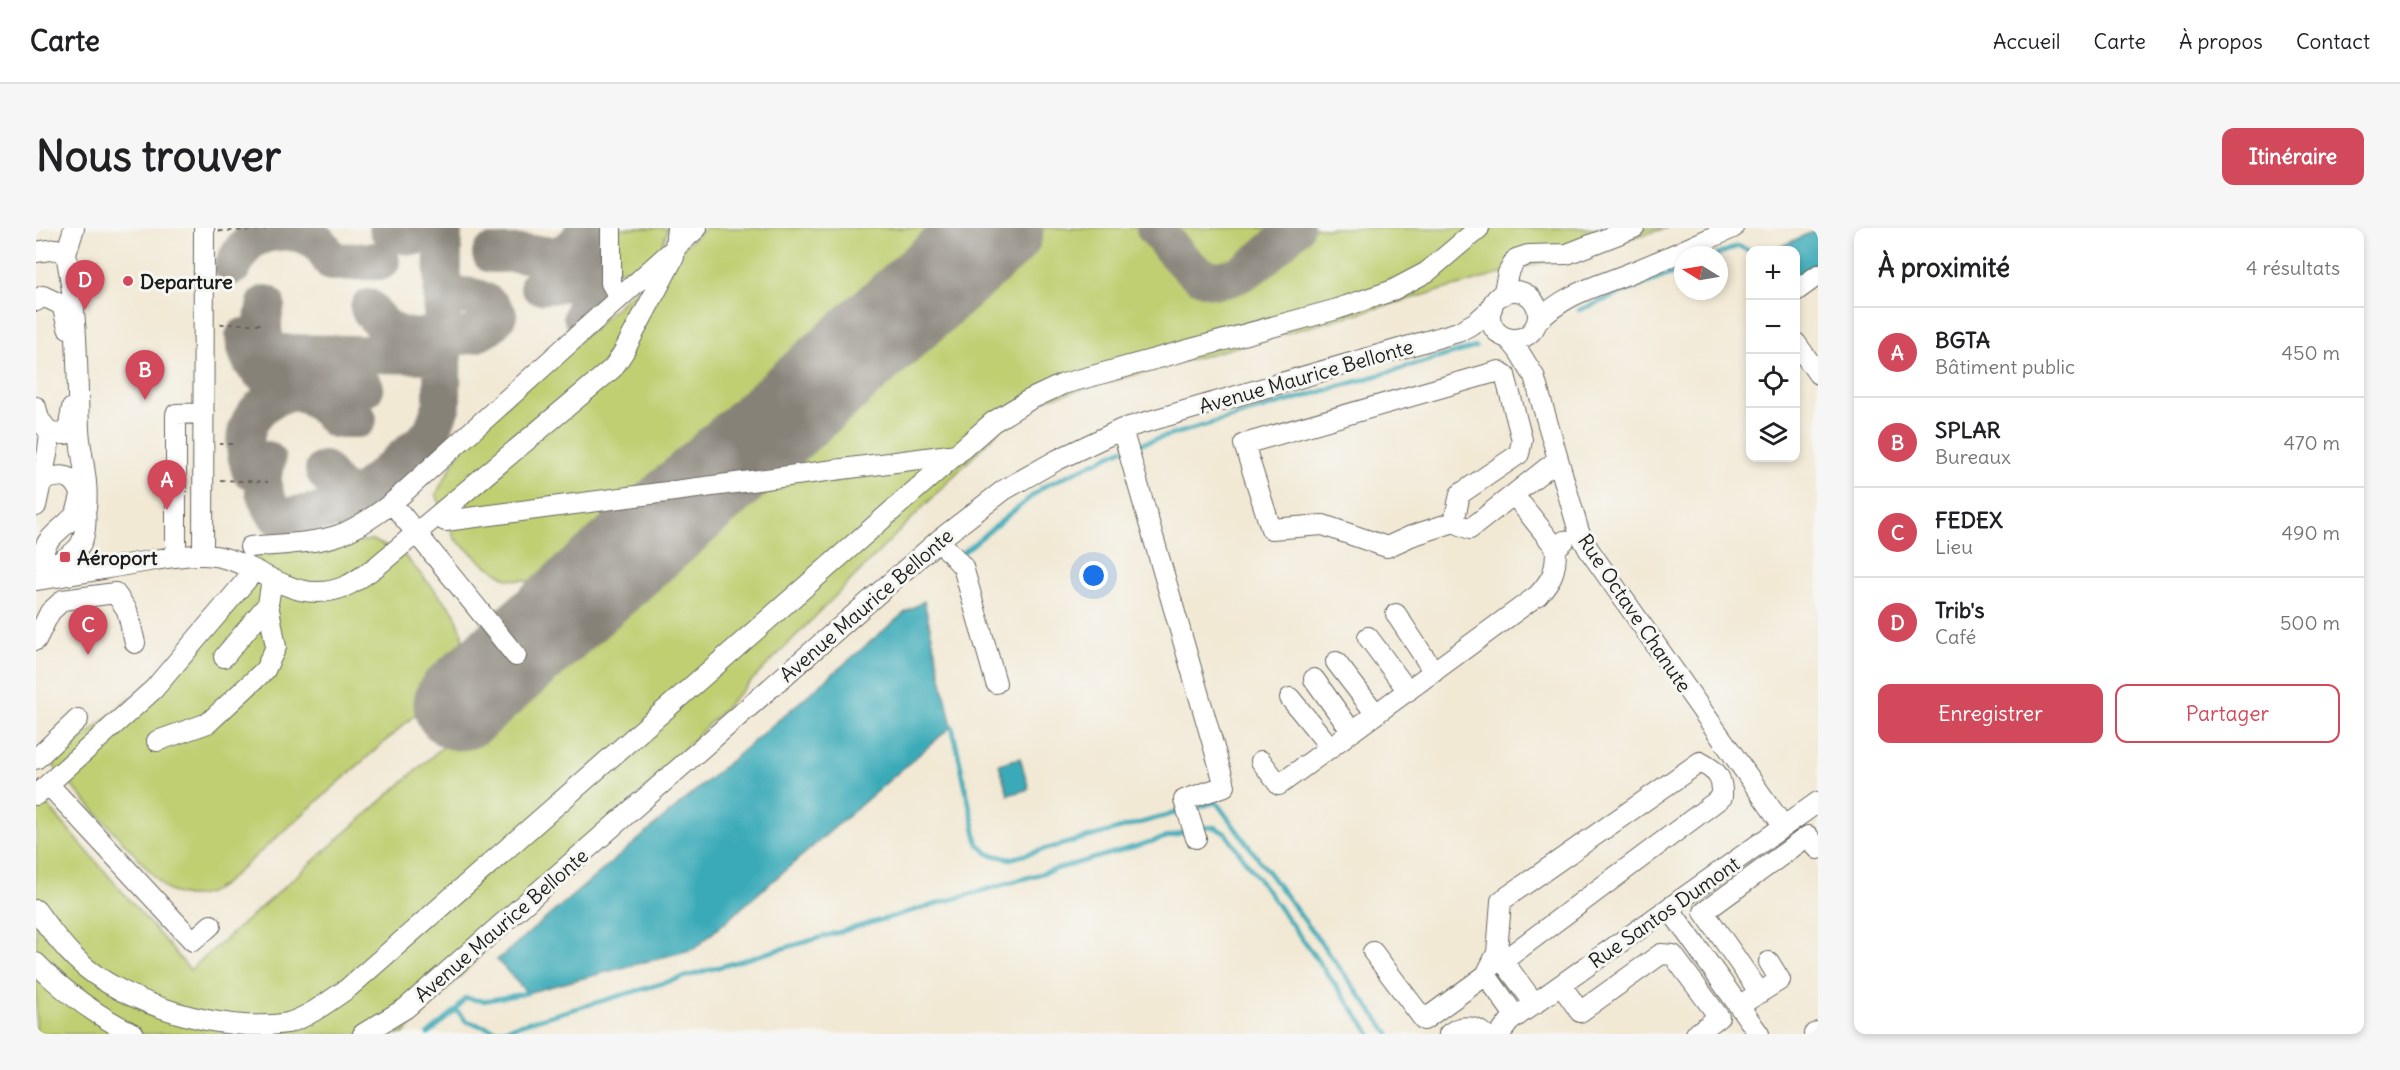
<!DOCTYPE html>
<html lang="fr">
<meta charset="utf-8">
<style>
body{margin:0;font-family:Delius,sans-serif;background:#f6f6f6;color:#202124}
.controls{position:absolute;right:18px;top:18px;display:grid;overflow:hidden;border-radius:12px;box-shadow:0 3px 9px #0003}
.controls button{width:54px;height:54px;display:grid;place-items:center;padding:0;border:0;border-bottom:2px solid #e0e0e0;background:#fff;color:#202124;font:30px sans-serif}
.compass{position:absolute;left:1638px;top:18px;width:54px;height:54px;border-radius:50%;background:#fff;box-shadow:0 3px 9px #0003;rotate:281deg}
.you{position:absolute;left:1058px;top:348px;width:21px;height:21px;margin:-15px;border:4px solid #fff;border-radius:50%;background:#1a73e8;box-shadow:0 0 0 9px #1a73e833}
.badge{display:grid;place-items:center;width:39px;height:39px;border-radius:50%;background:#d1495b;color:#fff;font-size:20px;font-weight:700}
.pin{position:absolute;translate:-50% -50px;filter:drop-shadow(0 2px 3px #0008)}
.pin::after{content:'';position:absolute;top:32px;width:21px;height:18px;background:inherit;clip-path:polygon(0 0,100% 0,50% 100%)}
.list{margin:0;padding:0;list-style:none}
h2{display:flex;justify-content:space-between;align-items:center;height:78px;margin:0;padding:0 24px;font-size:26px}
h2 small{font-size:20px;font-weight:400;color:#757577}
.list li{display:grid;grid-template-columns:39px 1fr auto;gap:18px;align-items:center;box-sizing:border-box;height:90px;padding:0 24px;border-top:2px solid #e0e0e0}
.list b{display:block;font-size:22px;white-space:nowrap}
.list p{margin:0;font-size:20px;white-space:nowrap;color:#757577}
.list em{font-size:20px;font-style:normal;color:#757577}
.actions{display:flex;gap:12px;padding:18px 24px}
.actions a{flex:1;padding:14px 0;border:2px solid #d1495b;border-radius:12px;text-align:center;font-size:21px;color:#d1495b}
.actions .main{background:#d1495b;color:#fff}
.icon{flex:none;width:33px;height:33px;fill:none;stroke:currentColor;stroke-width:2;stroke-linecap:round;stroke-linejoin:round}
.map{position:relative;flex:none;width:1782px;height:806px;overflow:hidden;border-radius:12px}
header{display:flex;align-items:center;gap:36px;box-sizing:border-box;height:84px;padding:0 30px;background:#fff;border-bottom:2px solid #e0e0e0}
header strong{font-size:28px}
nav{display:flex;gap:33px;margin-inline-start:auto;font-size:21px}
.intro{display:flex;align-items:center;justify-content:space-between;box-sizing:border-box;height:144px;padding:0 36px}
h1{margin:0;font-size:42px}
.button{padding:15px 27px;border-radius:12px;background:#d1495b;color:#fff;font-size:21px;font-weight:700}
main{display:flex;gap:36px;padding:0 36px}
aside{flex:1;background:#fff;border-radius:12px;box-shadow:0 3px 9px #0003}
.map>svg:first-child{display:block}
.green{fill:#c0cf72;stroke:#6e7647;stroke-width:1.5}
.water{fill:#3aaab8;stroke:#2b636a;stroke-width:1.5}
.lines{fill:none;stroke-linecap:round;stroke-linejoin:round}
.stream{stroke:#3aaab8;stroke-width:4.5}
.taxiway{stroke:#878278;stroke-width:38}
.runway{stroke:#878278;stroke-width:93}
.minor-casing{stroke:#67645d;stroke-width:22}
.path{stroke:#67645d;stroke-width:2;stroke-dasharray:4.5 4.5;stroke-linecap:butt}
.minor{stroke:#fff;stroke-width:20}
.poi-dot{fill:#d1495b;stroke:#f6f6f2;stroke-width:2}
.labels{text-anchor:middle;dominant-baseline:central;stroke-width:6;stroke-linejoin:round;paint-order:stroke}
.poi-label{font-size:20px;font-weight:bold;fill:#1c1c1c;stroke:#f6f6f2;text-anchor:start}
.street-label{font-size:20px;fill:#1c1c1c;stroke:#f6f6f2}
</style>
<header>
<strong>Carte</strong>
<nav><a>Accueil</a><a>Carte</a><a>À propos</a><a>Contact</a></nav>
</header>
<div class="intro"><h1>Nous trouver</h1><a class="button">Itinéraire</a></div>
<main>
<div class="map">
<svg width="1782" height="806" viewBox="0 0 1782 806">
<rect width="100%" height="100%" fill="#f6f6f2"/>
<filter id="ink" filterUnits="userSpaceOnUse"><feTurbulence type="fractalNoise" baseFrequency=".0167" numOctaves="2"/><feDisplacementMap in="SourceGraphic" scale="12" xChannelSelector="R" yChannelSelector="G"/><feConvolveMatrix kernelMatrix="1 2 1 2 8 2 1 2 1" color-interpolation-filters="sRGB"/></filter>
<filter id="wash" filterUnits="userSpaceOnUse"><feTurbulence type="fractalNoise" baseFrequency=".008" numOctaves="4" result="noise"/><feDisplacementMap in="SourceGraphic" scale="24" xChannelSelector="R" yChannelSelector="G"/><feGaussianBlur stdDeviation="1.35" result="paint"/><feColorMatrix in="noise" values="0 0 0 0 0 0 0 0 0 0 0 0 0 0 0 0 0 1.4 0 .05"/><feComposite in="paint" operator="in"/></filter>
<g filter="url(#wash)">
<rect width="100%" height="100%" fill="#f2e9d5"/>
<path class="green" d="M 581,0 L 632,0 L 626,19 L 607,39 L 581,43 Z
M 669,0 L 930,0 L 610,285 L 607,283 L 546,333 L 512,349 L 496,353 L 472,351 L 448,336 L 419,311 L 400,266 L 430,213 Z
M 994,0 L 1104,0 C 1117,15 1131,36 1147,48 C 1196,84 1237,30 1271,0 L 1631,0 L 1011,171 L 972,193 L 367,806 L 0,806 L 0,564 L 154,742 Z
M 1131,0 L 1240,0 C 1220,17 1191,56 1162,35 C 1150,26 1140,11 1131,0 Z
M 336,312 L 367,326 L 418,384 L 426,404 L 426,423 L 420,441 L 407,462 L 188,656 C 170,670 152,672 131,662 L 16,536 L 170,407 L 208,340 L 224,326 Z"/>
<path class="water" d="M 1782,1 L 1782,33 L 1760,49 L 1760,22 L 1737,22 Z
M 888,373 L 916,498 L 658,721 L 491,765 L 461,732 L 868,385 Z
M 984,530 L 993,561 L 972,567 L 963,536 Z"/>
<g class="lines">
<path class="stream" d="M 1681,27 L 1702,18 L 1714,23
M 1543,82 L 1647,41
M 1097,218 L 1440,119
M 924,327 L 1007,259 L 1087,221
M 916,498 L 942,616 L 953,626 L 974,631 L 1147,583
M 1155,581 L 1180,574 L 1353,806
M 1163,600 L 1179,599 L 1190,606 L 1335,806
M 420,782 L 429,770 L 448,773 L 491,765
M 392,806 L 420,782 L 430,793 L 462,803 L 1152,603"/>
<path class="taxiway" d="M 352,0 C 370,13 388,8 407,1
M 1119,0 C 1131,14 1143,31 1157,42 C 1195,72 1233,23 1259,0
M 455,26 C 500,26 568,17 546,88
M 501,29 C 523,29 542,22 549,0
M 197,38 C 201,30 206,20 213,14 C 233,0 267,0 285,17 C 289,22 292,29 296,34 L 345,33
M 503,57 C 528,59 548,48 552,22
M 230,76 C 225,95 226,108 234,125 L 407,127
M 333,80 C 345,99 363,112 386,109 C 393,108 399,105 405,104 C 411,104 417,107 423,108 C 438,109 455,100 462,87 C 449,67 428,65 407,71
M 208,109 C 215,172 285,160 329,160
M 252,162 C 276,167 283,172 299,191 L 322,191
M 231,232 C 222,254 228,271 242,289 L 300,282 L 311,278 L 395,206 L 406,176 L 407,0
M 214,242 C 212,233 208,223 209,214 C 211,179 242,162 274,162
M 288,242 C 297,257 305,264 321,270"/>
<path class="runway" d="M 424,476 L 961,0"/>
</g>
</g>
<g filter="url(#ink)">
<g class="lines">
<defs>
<path id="minor" d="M 575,0 L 575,55 L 583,69
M 0,24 L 20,21 L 30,26 C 42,84 41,143 43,202 C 45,229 53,253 50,280
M 30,26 L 38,0
M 1760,63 L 1782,47
M1454 87a24 24 0 1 1 48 0a24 24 0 1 1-48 0Z
M 1467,67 L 1472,45 L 1480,31 L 1492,27 L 1531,26 L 1598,0
M 0,73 L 7,68 L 26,77 L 32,100
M 1501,94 C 1532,63 1561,59 1599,43 C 1632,30 1665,14 1697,0
M 1472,110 L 1482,122 L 1498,148 L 1543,304 L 1553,322 L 1748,599
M 1760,115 L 1782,146
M 0,179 L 3,191 L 14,205 L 12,222 L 0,278
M 1086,201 L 1189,558 L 1148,572 L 1160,610
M 14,205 L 29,206 L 33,197 L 36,180
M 7,252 C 14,250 23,247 30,249 C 51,255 54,301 44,317 C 38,327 20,335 10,342 L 14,350
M 356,275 L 480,428
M 1486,277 L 1520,320 L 1528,313
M 402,287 L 409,293 L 921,226
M 1418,294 L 1424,266 L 1483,226 L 1486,212 L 1469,147 L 1463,143 L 1208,216 L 1235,301 L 1287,297 L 1351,319 L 1375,308 L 1418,294 L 1434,301 L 1521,232
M 903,312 L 927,339 L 960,455
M 214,319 C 243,316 276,316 303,307 C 322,300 340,287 356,275 L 661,0
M 167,327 L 168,0
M 140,329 L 140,186 L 168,185
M 10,342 C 0,313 21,307 37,289 C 42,283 43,275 45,267
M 0,352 C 38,347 75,339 113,333 C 131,330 150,326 168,327 C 220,328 254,382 310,358 C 321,353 331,345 341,338 L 577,140 L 587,125 L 638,29 L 641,0
M 1360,386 L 1398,444
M 1332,409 L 1372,463
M 0,412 L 14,384 L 27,372 L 79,365 L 91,382 L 99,415
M 188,429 L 232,376
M 1300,434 L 1340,486
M 1278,451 L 1316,504
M 1254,470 L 1295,520
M 121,513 L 172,495 L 229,442 L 240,419 L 232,376 L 236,352
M 0,531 L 42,491
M 1225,533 L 1243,557 L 1502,367 C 1517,350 1520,343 1520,320
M 12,556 L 157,713 L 175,697
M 0,567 L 118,461 L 219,342
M 1633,680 L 1723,806
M 0,682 C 12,699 25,716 40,731 C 87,777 188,806 252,795 C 274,788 292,774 311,761 L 957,194 L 993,172 L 1027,156 L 1298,82 L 1355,63 L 1391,44 L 1443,0
M 1337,724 L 1388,792 L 1450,747 L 1461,725 L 1465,673 L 1664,534 C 1681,543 1687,549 1686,569 L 1467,733
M 1461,725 L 1499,776
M 0,735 C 29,765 61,788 98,806
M 1450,747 L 1480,789
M 1525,757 L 1544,784 L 1625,726 L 1637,727 L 1683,789 L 1660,806
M 1724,765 L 1668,684 L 1772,608 L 1782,621
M 1712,772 L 1744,752 L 1733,734
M 327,806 L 370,780 L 903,312 L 968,262 L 1021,232 L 1086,201 L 1422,104 L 1440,94 L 1456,80
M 1413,806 C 1424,797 1437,797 1448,806
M 1464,806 L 1474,793 L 1782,574
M 1778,806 L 1782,804"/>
</defs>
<use href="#minor" class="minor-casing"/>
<path class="path" d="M 183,3 L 229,2
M 183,58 L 194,58
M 184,96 L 229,96
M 183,216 L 199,216
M 184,252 L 232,254"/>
<use href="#minor" class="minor"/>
</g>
</g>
<g class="poi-dot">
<circle cx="92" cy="53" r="6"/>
<rect x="23" y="323" width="12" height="12" rx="3"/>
</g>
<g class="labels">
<g class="poi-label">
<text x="104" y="53">Departure</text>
<text x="41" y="329">Aéroport</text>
</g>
<g class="street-label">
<text transform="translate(1270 148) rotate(-16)">Avenue Maurice Bellonte</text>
<text transform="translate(830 377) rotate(-41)">Avenue Maurice Bellonte</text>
<text transform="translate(1599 385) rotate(56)">Rue Octave Chanute</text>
<text transform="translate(1628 684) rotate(-35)">Rue Santos Dumont</text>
<text transform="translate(465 697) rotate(-41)">Avenue Maurice Bellonte</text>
</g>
</g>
</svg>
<div class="controls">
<button>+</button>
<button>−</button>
<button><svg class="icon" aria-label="locate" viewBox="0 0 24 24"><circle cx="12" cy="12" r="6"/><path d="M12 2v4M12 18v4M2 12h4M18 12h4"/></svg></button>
<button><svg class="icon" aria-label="layers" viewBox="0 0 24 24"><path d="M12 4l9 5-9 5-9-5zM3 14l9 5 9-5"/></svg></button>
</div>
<svg class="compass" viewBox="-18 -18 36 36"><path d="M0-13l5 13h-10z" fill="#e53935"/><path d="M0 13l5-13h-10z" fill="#757577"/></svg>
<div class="you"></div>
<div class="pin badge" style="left:131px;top:282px">A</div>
<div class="pin badge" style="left:109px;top:172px">B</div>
<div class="pin badge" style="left:52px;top:427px">C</div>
<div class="pin badge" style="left:49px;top:82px">D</div>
</div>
<aside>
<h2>À proximité<small>4 résultats</small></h2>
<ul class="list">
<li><span class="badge">A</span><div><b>BGTA</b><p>Bâtiment public</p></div><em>450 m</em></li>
<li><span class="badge">B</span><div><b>SPLAR</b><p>Bureaux</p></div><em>470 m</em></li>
<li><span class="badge">C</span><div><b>FEDEX</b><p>Lieu</p></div><em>490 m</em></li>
<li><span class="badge">D</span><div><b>Trib's</b><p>Café</p></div><em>500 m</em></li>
</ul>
<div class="actions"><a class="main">Enregistrer</a><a>Partager</a></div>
</aside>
</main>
